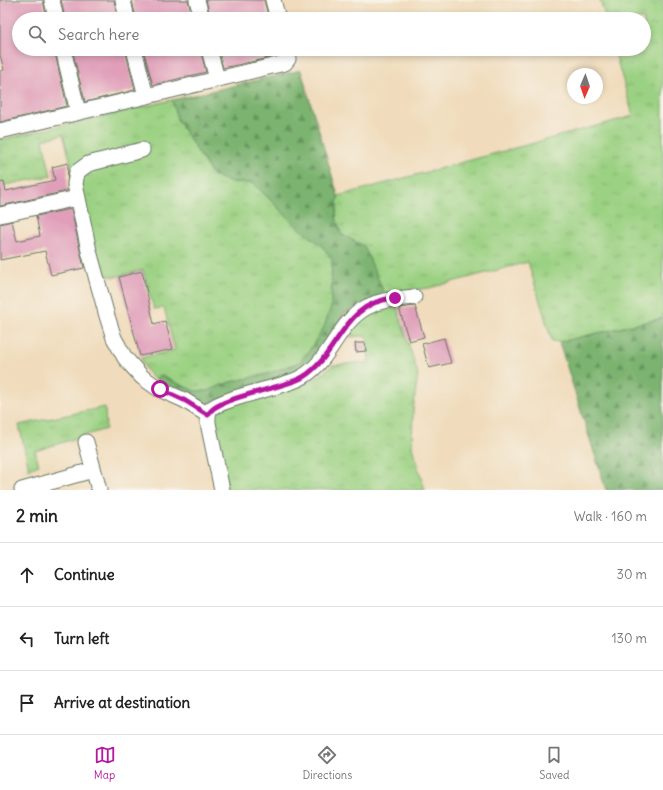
<!DOCTYPE html>
<meta charset="utf-8">
<style>
body{margin:0;font-family:Delius,sans-serif;background:#f6f6f6;color:#222}
.compass{position:absolute;left:567px;top:68px;width:36px;height:36px;border-radius:50%;background:#fff;box-shadow:0 2px 6px #0003;rotate:182deg}
.stop{position:absolute;width:12px;height:12px;margin:-9px;border:3px solid #b5179e;border-radius:50%;background:#fff}
.stop.end{background:#b5179e;border-color:#fff;box-shadow:0 1px 4px #0008}
.list{margin:0;padding:0;list-style:none}
h2{display:flex;justify-content:space-between;align-items:center;height:52px;margin:0;padding:0 16px;font-size:17px}
h2 small{font-size:13px;font-weight:400;color:#767676}
.list li{display:grid;grid-template-columns:26px 1fr auto;gap:12px;align-items:center;box-sizing:border-box;height:64px;padding:0 16px;border-top:1px solid #e0e0e0}
.list b{display:block;font-size:15px;white-space:nowrap}
.list em{font-size:13px;font-style:normal;color:#767676}
.icon{flex:none;width:22px;height:22px;fill:none;stroke:currentColor;stroke-width:2;stroke-linecap:round;stroke-linejoin:round}
.map{position:relative;flex:none;width:663px;height:490px;overflow:hidden}
.search{position:absolute;background:#fff;box-shadow:0 2px 6px #0003;left:12px;right:12px;top:12px;height:44px;display:flex;align-items:center;gap:10px;box-sizing:border-box;padding:0 14px;border-radius:22px;color:#767676;font-size:15px}
.sheet{height:244px;background:#fff}
nav{display:flex;justify-content:space-around;align-items:center;box-sizing:border-box;height:56px;border-top:1px solid #e0e0e0;background:#fff;font-size:11px;color:#767676}
nav a{display:grid;justify-items:center;gap:2px}
nav .on{color:#b5179e}
.map>svg:first-child{display:block}
.grass{fill:url(#grass-tufts);stroke:#5d875b}
.forest{fill:url(#forest-firs);stroke:#4e7852}
.building{fill:#e09eb9}
.lines{fill:none;stroke-linecap:round;stroke-linejoin:round}
.minor-casing{stroke:#687564;stroke-width:17}
.minor{stroke:#fff;stroke-width:15}
.route{stroke:#b5179e;stroke-width:5}
</style>
<div class="map">
<svg width="663" height="490" viewBox="0 0 663 490">
<defs>
<pattern id="grass-tufts" width="24" height="20" patternUnits="userSpaceOnUse"><rect width="24" height="20" fill="#9bd182"/><path d="M3 7l-1-3M5 7V3M7 7l1-3M15 17l-1-3M17 17v-4M19 17l1-3" fill="none" stroke="#85b471"/></pattern>
<pattern id="forest-firs" width="22" height="20" patternUnits="userSpaceOnUse"><rect width="22" height="20" fill="#7cb370"/><path d="M5 1l3.5 6h-7zM16 11l3.5 6h-7z" fill="#65935d"/></pattern>
</defs>
<rect width="100%" height="100%" fill="#f7f3e8"/>
<filter id="ink" filterUnits="userSpaceOnUse"><feTurbulence type="fractalNoise" baseFrequency=".025" numOctaves="2"/><feDisplacementMap in="SourceGraphic" scale="8" xChannelSelector="R" yChannelSelector="G"/><feConvolveMatrix kernelMatrix="1 2 1 2 8 2 1 2 1" color-interpolation-filters="sRGB"/></filter>
<filter id="wash" filterUnits="userSpaceOnUse"><feTurbulence type="fractalNoise" baseFrequency=".012" numOctaves="4" result="noise"/><feDisplacementMap in="SourceGraphic" scale="16" xChannelSelector="R" yChannelSelector="G"/><feGaussianBlur stdDeviation="0.9" result="paint"/><feColorMatrix in="noise" values="0 0 0 0 0 0 0 0 0 0 0 0 0 0 0 0 0 1.4 0 .05"/><feComposite in="paint" operator="in"/></filter>
<g filter="url(#wash)">
<rect width="100%" height="100%" fill="#f0dcbc"/>
<path class="grass" d="M 600,0 L 663,0 L 663,318 L 559,342 L 552,341 L 528,262 L 429,288 L 384,293 L 364,247 L 341,234 L 336,217 L 338,196 L 633,116 L 614,49 L 644,49 L 644,19 L 606,19 Z
M 172,100 L 177,119 L 212,175 L 229,182 L 253,183 L 300,229 L 322,245 L 332,259 L 331,307 L 324,327 L 309,351 L 300,362 L 267,374 L 230,382 L 208,391 L 195,391 L 161,376 L 156,380 C 147,374 144,367 141,358 L 175,350 L 164,308 L 154,309 L 143,270 L 115,277 L 107,276 L 100,269 L 63,134 L 43,140 L 51,176 L 0,186 L 0,140 Z
M 396,304 L 418,374 L 413,411 L 412,447 L 425,490 L 228,490 L 212,413 L 218,409 L 299,386 L 314,380 L 333,365 L 369,362 L 367,336 L 346,337 C 362,315 372,313 396,304 Z
M 105,407 L 106,429 L 35,451 L 39,465 L 29,469 L 19,425 Z"/>
<path class="forest" d="M 301,70 L 338,196 L 336,217 L 341,234 L 364,246 L 384,293 L 344,314 L 325,347 L 301,373 L 208,403 L 201,402 L 156,380 L 158,376 L 161,376 L 195,391 L 208,391 L 230,382 L 267,374 L 300,362 L 309,351 L 324,327 L 331,307 L 332,259 L 321,245 L 300,229 L 253,183 L 229,182 L 213,175 L 177,119 L 172,100 Z
M 663,318 L 663,490 L 606,490 L 559,342 Z"/>
<g id="blocks">
<path class="building" d="M 0,0 L 43,0 L 47,19 L 19,19 L 19,49 L 54,49 L 67,106 L 0,122 L 0,71 L 4,70 L 0,55 Z
M 61,0 L 114,0 L 118,19 L 65,19 Z
M 132,0 L 188,0 L 193,19 L 136,19 Z
M 206,0 L 264,0 L 269,19 L 211,19 Z
M 72,49 L 125,49 L 135,90 L 85,102 Z
M 143,49 L 200,49 L 206,72 L 153,85 Z
M 218,49 L 276,49 L 278,56 L 223,68 Z
M 68,163 L 67,191 L 0,206 L 0,183 L 4,182 L 6,191 L 55,180 L 52,167 Z
M 71,209 L 84,268 L 51,275 L 45,251 L 0,260 L 0,224 L 12,221 L 17,241 L 40,236 L 36,216 Z
M 142,271 L 154,324 L 165,321 L 173,349 L 140,356 L 119,277 Z
M 415,306 L 424,337 L 409,341 L 399,308 Z
M 444,338 L 451,363 L 429,368 L 422,344 Z
M 355,343 L 365,343 L 366,351 L 356,352 Z"/>
</g>
</g>
<g filter="url(#ink)">
<use href="#blocks" fill-opacity="0" stroke="#687564" stroke-width="1"/>
<g class="lines">
<defs>
<path id="minor" d="M 52,0 L 56,19
M 123,0 L 127,19
M 197,0 L 202,19
M 273,0 L 278,19
M 63,49 L 78,112
M 134,49 L 146,96
M 209,49 L 217,79
M 0,131 L 285,63 L 288,59 L 285,49
M 142,150 L 88,164 L 77,172 L 75,184 L 89,251 L 107,316 L 114,338 L 125,358 L 142,377 L 159,389 L 184,400 L 208,415
M 0,215 L 77,198
M 86,442 L 99,490
M 22,490 L 93,470
M 222,490 L 208,423 C 208,418 207,413 211,409 C 222,398 279,388 298,379 C 330,365 336,323 367,307 C 382,299 397,299 414,297"/>
</defs>
<use href="#minor" class="minor-casing"/>
<use href="#minor" class="minor"/>
</g>
</g>
<g class="lines" filter="url(#ink)">
<path class="route" d="M 160,389 L 184,400 L 208,415 C 215,397 283,389 303,377 C 340,354 342,302 395,298"/>
</g>
</svg>
<svg class="compass" viewBox="-18 -18 36 36"><path d="M0-13l5 13h-10z" fill="#e53935"/><path d="M0 13l5-13h-10z" fill="#767676"/></svg>
<div class="stop" style="left:160px;top:389px"></div>
<div class="stop end" style="left:395px;top:298px"></div>
<div class="search"><svg class="icon" aria-label="search" viewBox="0 0 24 24"><circle cx="10" cy="10" r="6"/><path d="M15 15l6 6"/></svg>Search here</div>
</div>
<section class="sheet">
<h2>2 min<small>Walk · 160 m</small></h2>
<ul class="list">
<li><svg class="icon" aria-label="ahead" viewBox="0 0 24 24"><path d="M12 20V5M6 11l6-6 6 6"/></svg><div><b>Continue</b></div><em>30 m</em></li>
<li><svg class="icon" aria-label="left" viewBox="0 0 24 24"><path d="M17 20v-9H6M10 6l-5 5 5 5"/></svg><div><b>Turn left</b></div><em>130 m</em></li>
<li><svg class="icon" aria-label="arrive" viewBox="0 0 24 24"><path d="M6 21V4h12l-3 4 3 4H6"/></svg><div><b>Arrive at destination</b></div></li>
</ul>
</section>
<nav>
<a class="on"><svg class="icon" aria-label="map" viewBox="0 0 24 24"><path d="M3 6l6-2 6 2 6-2v14l-6 2-6-2-6 2zM9 4v14M15 6v14"/></svg>Map</a>
<a><svg class="icon" aria-label="directions" viewBox="0 0 24 24"><path d="M12 3l9 9-9 9-9-9zM9 14v-3h6M13 9l2 2-2 2"/></svg>Directions</a>
<a><svg class="icon" aria-label="saved" viewBox="0 0 24 24"><path d="M7 4h10v16l-5-4-5 4z"/></svg>Saved</a>
</nav>
